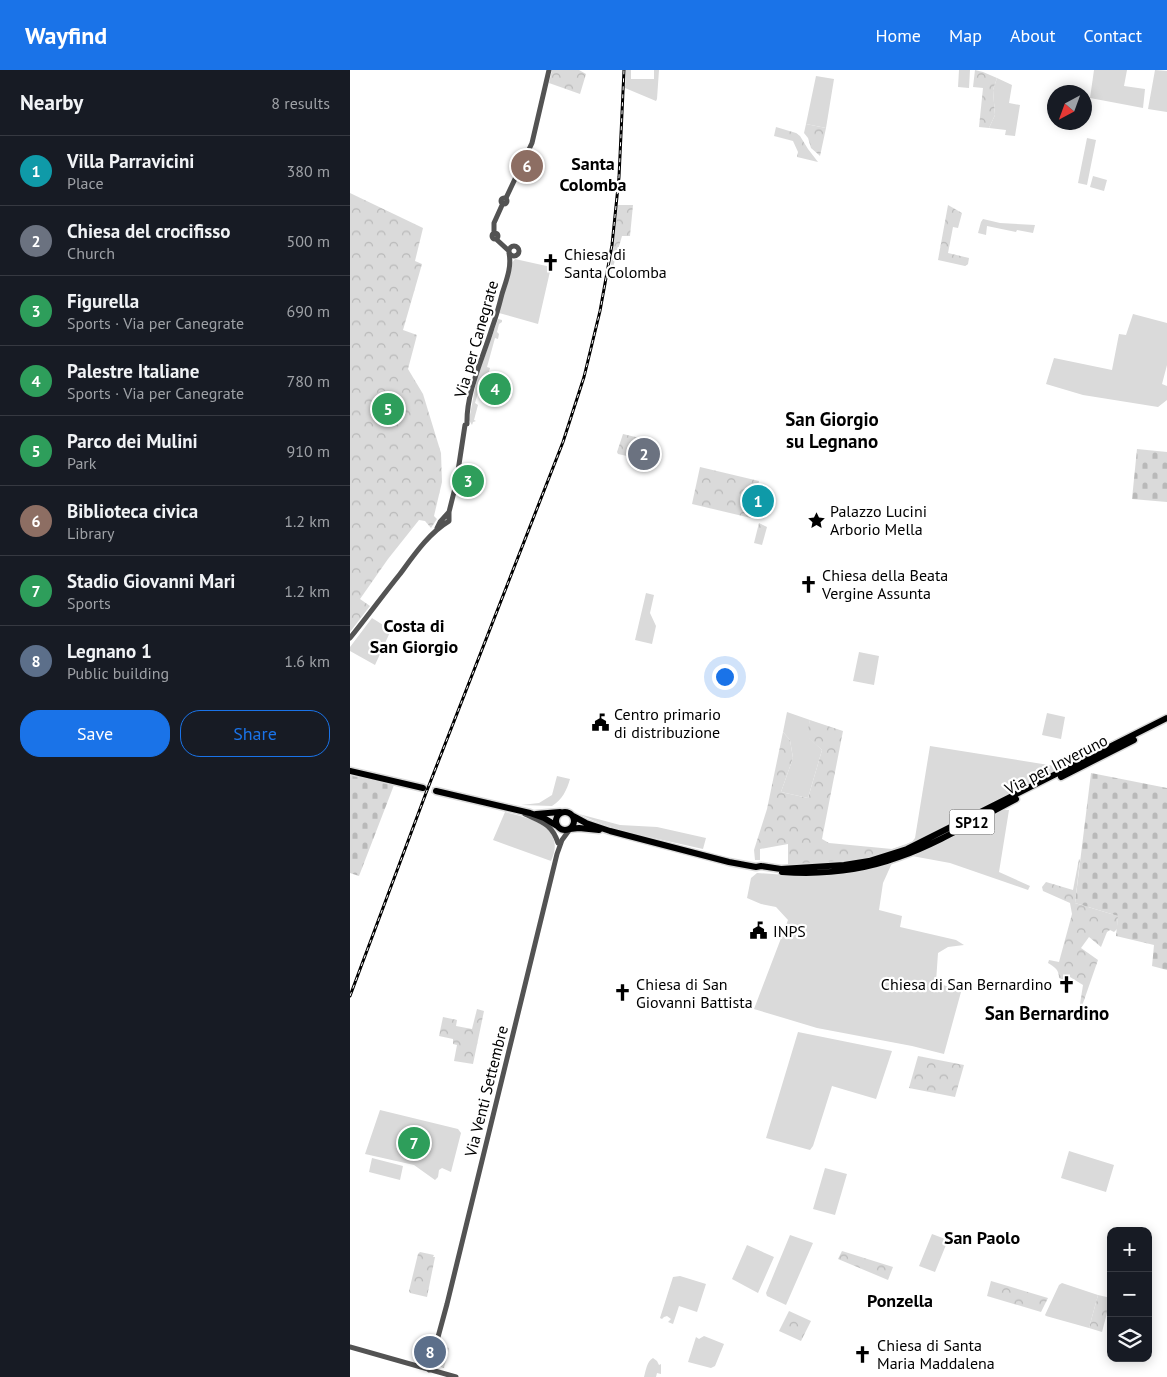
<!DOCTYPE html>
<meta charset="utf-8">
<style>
body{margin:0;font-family:"PT Sans",sans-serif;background:#242831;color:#f1f3f6}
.controls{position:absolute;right:15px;bottom:15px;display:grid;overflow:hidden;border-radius:10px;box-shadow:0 2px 12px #0003}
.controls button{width:45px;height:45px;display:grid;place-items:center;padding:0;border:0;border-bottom:1px solid #363941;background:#171b24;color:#f1f3f6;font:25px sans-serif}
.compass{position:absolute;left:697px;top:15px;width:45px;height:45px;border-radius:50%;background:#171b24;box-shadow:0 2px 12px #0003;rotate:221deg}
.you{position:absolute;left:374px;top:606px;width:18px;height:18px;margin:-12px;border:4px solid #fff;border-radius:50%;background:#1a73e8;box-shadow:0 0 0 8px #1a73e833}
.badge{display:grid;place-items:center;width:32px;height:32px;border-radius:50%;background:#1a73e8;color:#fff;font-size:16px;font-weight:700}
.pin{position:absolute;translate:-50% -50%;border:2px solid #fff;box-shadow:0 1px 5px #0006}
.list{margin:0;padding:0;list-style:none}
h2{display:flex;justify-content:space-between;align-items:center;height:65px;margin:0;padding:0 20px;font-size:21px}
h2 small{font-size:16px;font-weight:400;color:#9ea1a6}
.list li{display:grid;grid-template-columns:32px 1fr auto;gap:15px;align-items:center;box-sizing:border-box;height:70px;padding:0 20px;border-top:1px solid #363941}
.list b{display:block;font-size:19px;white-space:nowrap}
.list p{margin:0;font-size:16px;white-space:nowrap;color:#9ea1a6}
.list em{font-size:16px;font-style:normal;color:#9ea1a6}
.actions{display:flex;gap:10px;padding:15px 20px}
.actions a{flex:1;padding:11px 0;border:1px solid #1a73e8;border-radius:20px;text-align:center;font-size:18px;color:#1a73e8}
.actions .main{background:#1a73e8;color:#fff}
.icon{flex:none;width:28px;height:28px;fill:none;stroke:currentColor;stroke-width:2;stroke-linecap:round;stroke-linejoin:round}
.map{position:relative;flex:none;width:817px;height:1307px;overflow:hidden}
header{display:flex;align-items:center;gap:30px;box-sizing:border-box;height:70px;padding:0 25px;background:#1a73e8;color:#fff}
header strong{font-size:24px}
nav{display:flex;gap:28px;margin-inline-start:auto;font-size:18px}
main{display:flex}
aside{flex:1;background:#171b24}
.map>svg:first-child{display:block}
.green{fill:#dadada}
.forest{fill:url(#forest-crowns)}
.cemetery{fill:url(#cemetery-stones)}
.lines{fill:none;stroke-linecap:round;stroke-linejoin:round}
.primary-tunnel{stroke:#d9d9d9;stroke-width:6;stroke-dasharray:6 3;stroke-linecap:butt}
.primary-casing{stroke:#dbdbdb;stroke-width:9}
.tertiary{stroke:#535353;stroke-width:5}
.primary{stroke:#000;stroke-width:6}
.rail-casing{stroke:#000;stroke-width:3}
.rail{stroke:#fff;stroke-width:1;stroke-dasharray:4;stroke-linecap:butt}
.labels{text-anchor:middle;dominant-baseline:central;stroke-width:4.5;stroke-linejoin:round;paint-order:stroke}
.shield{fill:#fff;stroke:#4c4c4c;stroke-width:1}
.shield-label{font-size:15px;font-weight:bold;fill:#000}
.poi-label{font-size:16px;fill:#000;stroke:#fff;text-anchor:start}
.street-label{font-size:16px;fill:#000;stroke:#fff}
.neighbourhood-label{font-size:18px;font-weight:bold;fill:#000;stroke:#fff}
.quarter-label{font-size:19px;font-weight:bold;fill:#000;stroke:#fff}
</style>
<header>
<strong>Wayfind</strong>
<nav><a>Home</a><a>Map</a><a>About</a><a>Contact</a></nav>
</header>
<main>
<aside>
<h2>Nearby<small>8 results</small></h2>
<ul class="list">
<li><span class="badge" style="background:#0f9aa8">1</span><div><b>Villa Parravicini</b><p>Place</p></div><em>380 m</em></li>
<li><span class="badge" style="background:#6b7280">2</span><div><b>Chiesa del crocifisso</b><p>Church</p></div><em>500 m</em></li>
<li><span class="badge" style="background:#2e9e5b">3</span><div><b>Figurella</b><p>Sports · Via per Canegrate</p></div><em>690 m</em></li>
<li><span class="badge" style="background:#2e9e5b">4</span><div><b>Palestre Italiane</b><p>Sports · Via per Canegrate</p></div><em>780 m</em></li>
<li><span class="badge" style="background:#2e9e5b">5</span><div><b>Parco dei Mulini</b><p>Park</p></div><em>910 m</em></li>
<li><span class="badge" style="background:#8d6e63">6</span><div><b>Biblioteca civica</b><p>Library</p></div><em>1.2 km</em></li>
<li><span class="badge" style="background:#2e9e5b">7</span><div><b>Stadio Giovanni Mari</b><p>Sports</p></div><em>1.2 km</em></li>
<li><span class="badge" style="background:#5c6f8a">8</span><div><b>Legnano 1</b><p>Public building</p></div><em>1.6 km</em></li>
</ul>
<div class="actions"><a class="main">Save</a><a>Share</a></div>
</aside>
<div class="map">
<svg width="817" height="1307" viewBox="0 0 817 1307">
<defs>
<pattern id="forest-crowns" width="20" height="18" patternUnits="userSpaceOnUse" patternTransform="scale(1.25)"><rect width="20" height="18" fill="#dadada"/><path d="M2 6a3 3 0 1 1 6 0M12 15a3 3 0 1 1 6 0" fill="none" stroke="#b9b9b9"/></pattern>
<pattern id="cemetery-stones" width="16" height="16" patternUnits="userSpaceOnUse" patternTransform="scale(1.25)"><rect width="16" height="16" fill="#dadada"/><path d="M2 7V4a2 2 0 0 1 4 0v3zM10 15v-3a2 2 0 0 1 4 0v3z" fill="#b9b9b9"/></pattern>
</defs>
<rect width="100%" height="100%" fill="#fff"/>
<path class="green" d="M 276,0 L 281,0 L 281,9 L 304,9 L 304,0 L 309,0 L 307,29 L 306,31 L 275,18 Z
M 609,0 L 620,0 L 619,18 L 608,17 Z
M 744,0 L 777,0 L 774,16 L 795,19 L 793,38 L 740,28 Z
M 805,0 L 817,1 L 817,42 L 798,39 Z
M 466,6 L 484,9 L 476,58 L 456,54 Z
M 647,8 L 662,15 L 659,33 L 670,35 L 665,66 L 655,65 L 656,60 L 639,58 L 645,45 L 643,20 Z
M 737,68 L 746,70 L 737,115 L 728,113 Z
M 743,106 L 757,110 L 754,121 L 740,117 Z
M 633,149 L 650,153 L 685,155 L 683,163 L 667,160 L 666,162 L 637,156 L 636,165 L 628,163 L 631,152 Z
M 165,189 L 201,197 L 188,254 L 149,243 L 161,194 Z
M 783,244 L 817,253 L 817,295 L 812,314 L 817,316 L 817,330 L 808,337 L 733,325 L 696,314 L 704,288 L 762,300 L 769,264 L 776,265 Z
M 148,249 L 152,250 L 152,252 L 149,254 L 147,262 L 149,264 L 148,269 L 145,268 L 137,297 L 140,298 L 138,305 L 135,305 L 134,309 L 132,309 L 125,333 L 128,335 L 124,350 L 126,351 L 123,352 L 122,355 L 119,350 L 127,308 Z
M 296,523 L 304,525 L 300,543 L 306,556 L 302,574 L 285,570 Z
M 22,548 L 41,560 L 25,595 L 0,581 L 0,577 Z
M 509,582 L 529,586 L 524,615 L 503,611 Z
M 437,642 L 460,650 L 457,666 L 472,680 L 458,728 L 431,722 L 443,688 L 440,670 L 433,662 Z
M 697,643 L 715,647 L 711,669 L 692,665 Z
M 580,676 L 705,696 L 709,700 L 573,768 L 565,768 Z
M 207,706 L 220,709 C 217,720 212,730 202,736 L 171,735 L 189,733 L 202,725 Z
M 653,740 L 659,740 L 649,802 L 680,816 L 678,820 L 600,793 L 562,786 Z
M 155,742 C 179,748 217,756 201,791 L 143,770 Z
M 229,744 L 270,755 L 307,757 L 356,768 L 353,779 C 312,769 267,763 229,744 Z
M 542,793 L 533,813 L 529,840 L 552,846 L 550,857 L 606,870 L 614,875 L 598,877 L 588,883 L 586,912 L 611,922 L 594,984 L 562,976 L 467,958 L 404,939 L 438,850 L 426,837 L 411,834 L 397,828 L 401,808 L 407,803 L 450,806 L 477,805 L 512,801 Z
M 448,962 L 542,981 L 526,1029 L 482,1016 L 463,1076 L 460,1080 L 416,1068 Z
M 30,1040 L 108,1059 L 111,1063 L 101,1102 L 92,1098 L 89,1100 L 88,1107 L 85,1110 L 64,1095 L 15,1084 Z
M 719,1081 L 764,1095 L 756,1122 L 711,1108 Z
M 22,1088 L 53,1096 L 50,1110 L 19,1102 Z
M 475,1098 L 497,1104 L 485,1145 L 463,1139 Z
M 582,1164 L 598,1170 L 585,1202 L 569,1196 Z
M 440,1165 L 463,1173 L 436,1235 L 417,1226 L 416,1223 Z
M 397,1175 L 424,1187 L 408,1223 L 382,1209 Z
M 330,1206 L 356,1214 L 347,1242 L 329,1236 L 323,1254 L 318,1252 L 321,1249 L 317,1246 L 314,1247 L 312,1249 L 310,1248 L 323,1207 Z
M 712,1213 L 748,1225 L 739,1258 L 696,1246 L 695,1245 L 709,1215 Z
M 354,1266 L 374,1274 L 365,1296 L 361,1298 L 338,1292 L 346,1267 L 349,1269 Z
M 303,1288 L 307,1291 L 309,1295 L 311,1294 L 311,1304 L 307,1303 L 306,1307 L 294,1307 C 296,1300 297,1291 303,1288 Z"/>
<path class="forest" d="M 202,0 L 229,0 L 236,4 L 230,24 L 199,13 Z
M 625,0 L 633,2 L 647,8 L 643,20 L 645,45 L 639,58 L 629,57 L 633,18 L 623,17 Z
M 456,54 L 476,58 L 470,86 L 469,85 L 461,78 L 458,68 L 454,63 Z
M 426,57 L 446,63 L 450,66 L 458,79 L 468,92 L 447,87 L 448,82 L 443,71 L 424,66 Z
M 0,123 L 73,158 L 65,191 L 72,194 L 53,260 L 67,265 L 58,299 L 73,324 L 91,383 L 92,412 L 84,446 L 87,449 L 81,458 L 75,451 L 69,450 L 38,489 L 10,529 L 20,536 L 0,562 Z
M 268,135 L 283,135 L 280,166 L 272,166 L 259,211 Z
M 598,135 L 612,143 L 608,158 L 603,157 L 598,183 L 619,188 L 618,194 L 615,196 L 588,190 Z
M 273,364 L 302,371 L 301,382 L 291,379 L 287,381 L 286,388 L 268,384 L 267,382 Z
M 350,397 L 409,411 L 401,448 L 342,434 Z
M 409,453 L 417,457 L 412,475 L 404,473 Z
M 460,650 L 493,661 L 472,769 L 479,773 L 542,779 L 562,772 L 565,768 L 573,768 C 556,777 537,785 518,789 C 492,795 464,794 438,795 L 438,774 L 410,779 L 410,790 L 405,790 L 404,780 L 417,739 L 433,662 L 440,670 L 443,688 L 431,722 L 458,728 L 472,680 L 456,666 Z
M 729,789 L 730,790 L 725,833 L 768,846 L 767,859 L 764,862 L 760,860 L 757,862 L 751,877 L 739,867 L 731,878 L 748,890 L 732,936 L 730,934 L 733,915 L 720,907 L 718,912 L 709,908 C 709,900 705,897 698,893 L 699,890 L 709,892 L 722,844 L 720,833 L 693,821 L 692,817 L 696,812 L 723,820 Z
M 127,939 L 134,941 L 123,994 L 104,991 L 107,975 L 103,974 L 103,969 L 89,966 L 93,947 L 107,950 L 106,956 L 122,959 Z
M 568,986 L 614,995 L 605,1027 L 559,1018 Z
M 492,1181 L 543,1197 L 538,1210 L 488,1189 Z
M 70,1182 L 84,1185 L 83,1187 L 85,1187 L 77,1227 L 60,1223 L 59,1221 L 68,1184 Z
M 641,1211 L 698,1228 L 691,1242 L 637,1226 Z
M 748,1225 L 761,1228 L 752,1262 L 739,1258 Z
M 439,1241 L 461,1251 L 451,1271 L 429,1261 Z
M 89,1275 L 99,1278 L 94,1298 L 84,1295 Z"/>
<path class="cemetery" d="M 787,379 L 817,382 L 817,432 L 782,429 Z
M 741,703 L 817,718 L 817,900 L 802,896 L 804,875 L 766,866 L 768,846 L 725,833 Z
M 0,704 L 44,715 L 9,806 L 0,803 Z"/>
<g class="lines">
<path class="primary-tunnel" d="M 73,718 L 86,721"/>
<defs>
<path id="primary" d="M 0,701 L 73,718
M 711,707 L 784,670
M 86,721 L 180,743 L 194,748 L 207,756
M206 751a9 9 0 1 1 18 0a9 9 0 1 1-18 0Z
M 186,744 L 210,742
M 223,746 L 236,753 L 260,761 L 379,792 L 406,797 L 411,796 L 431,799 L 494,795 L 519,791 L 557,779 L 817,648
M 220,759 L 229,758 L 249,760
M 432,802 C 472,805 511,801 549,787 C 589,773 627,749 666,729"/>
</defs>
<use href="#primary" class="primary-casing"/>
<path class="tertiary" d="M 156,128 L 182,73 L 199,0
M151 131a3 3 0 1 1 6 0a3 3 0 1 1-6 0Z
M142 166a3 3 0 1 1 6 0a3 3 0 1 1-6 0Z
M 144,164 L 144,153 L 153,133
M 146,169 L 159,181
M159 181a5 5 0 1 1 10 0a5 5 0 1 1-10 0Z
M 117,354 C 116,322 133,288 142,258 C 146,247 149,236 152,224 C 156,211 162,197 159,183
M 87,458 L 90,452 L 99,442
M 0,568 C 17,547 33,525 50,504 C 64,485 79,463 99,451 L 99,442 L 106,414 L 115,355
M 175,744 C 192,752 202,754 208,773
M 0,1277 L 106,1307
M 79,1300 L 97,1234 L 207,784 L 212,770 L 220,759"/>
<use href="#primary" class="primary"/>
<defs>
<path id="rail" d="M 0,926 L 76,723 L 213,372 L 234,307 L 250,241 L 262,175 L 269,107 L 274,0"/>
</defs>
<use href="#rail" class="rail-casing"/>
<use href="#rail" class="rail"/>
</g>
<defs>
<symbol id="church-bare" viewBox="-9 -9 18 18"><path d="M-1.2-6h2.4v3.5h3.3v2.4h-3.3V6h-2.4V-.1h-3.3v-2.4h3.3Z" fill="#000" stroke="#fff" stroke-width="2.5" paint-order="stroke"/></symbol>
<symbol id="sight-bare" viewBox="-9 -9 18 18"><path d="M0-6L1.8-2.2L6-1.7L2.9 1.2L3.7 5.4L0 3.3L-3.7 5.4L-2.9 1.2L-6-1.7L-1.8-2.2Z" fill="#000" stroke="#fff" stroke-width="2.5" paint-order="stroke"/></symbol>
<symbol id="civic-bare" viewBox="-9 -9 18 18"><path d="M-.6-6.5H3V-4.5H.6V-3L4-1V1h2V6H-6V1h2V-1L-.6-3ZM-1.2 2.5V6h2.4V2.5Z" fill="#000" stroke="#fff" stroke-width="2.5" paint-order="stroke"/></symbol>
</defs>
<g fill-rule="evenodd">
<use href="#church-bare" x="188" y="180" width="25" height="25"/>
<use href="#sight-bare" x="454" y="438" width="25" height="25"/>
<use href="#church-bare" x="446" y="502" width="25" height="25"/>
<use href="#civic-bare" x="238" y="640" width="25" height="25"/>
<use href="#civic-bare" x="396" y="848" width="25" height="25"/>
<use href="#church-bare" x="704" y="902" width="25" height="25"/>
<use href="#church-bare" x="260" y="910" width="25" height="25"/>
<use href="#church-bare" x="500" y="1272" width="25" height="25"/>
</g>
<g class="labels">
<rect class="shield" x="599.5" y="739.5" width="45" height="25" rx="4"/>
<g class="shield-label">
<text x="622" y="752">SP12</text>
</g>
<g class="poi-label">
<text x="214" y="184">Chiesa di<tspan x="214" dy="18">Santa Colomba</tspan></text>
<text x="480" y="441">Palazzo Lucini<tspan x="480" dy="18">Arborio Mella</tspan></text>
<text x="472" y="505">Chiesa della Beata<tspan x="472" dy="18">Vergine Assunta</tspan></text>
<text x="264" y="644">Centro primario<tspan x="264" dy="18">di distribuzione</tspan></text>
<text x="423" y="861">INPS</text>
<text x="286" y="914">Chiesa di San<tspan x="286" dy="18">Giovanni Battista</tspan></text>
<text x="702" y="914" text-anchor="end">Chiesa di San Bernardino</text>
<text x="527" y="1275">Chiesa di Santa<tspan x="527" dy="18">Maria Maddalena</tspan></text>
</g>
<g class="street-label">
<text transform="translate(126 269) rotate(-74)">Via per Canegrate</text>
<text transform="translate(706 694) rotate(-27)">Via per Inveruno</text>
<text transform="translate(136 1021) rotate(-76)">Via Venti Settembre</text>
</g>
<g class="neighbourhood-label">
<text x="243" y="93">Santa<tspan x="243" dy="21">Colomba</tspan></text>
<text x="64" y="555">Costa di<tspan x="64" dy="21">San Giorgio</tspan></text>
<text x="632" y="1167">San Paolo</text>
<text x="550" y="1230">Ponzella</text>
</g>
<g class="quarter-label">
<text x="482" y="349">San Giorgio<tspan x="482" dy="22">su Legnano</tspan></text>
<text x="697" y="943">San Bernardino</text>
</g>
</g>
</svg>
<div class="controls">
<button>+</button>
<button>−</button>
<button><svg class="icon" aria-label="layers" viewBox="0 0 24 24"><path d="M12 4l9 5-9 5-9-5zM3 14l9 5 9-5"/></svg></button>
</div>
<svg class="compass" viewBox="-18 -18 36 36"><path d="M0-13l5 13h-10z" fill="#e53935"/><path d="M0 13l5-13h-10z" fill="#9ea1a6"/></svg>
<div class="you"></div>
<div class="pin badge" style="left:408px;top:431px;background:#0f9aa8">1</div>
<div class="pin badge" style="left:294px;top:384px;background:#6b7280">2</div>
<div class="pin badge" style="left:118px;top:411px;background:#2e9e5b">3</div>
<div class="pin badge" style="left:145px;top:319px;background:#2e9e5b">4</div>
<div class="pin badge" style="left:38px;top:339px;background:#2e9e5b">5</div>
<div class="pin badge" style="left:177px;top:96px;background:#8d6e63">6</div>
<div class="pin badge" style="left:64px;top:1073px;background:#2e9e5b">7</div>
<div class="pin badge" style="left:80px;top:1282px;background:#5c6f8a">8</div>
</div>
</main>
